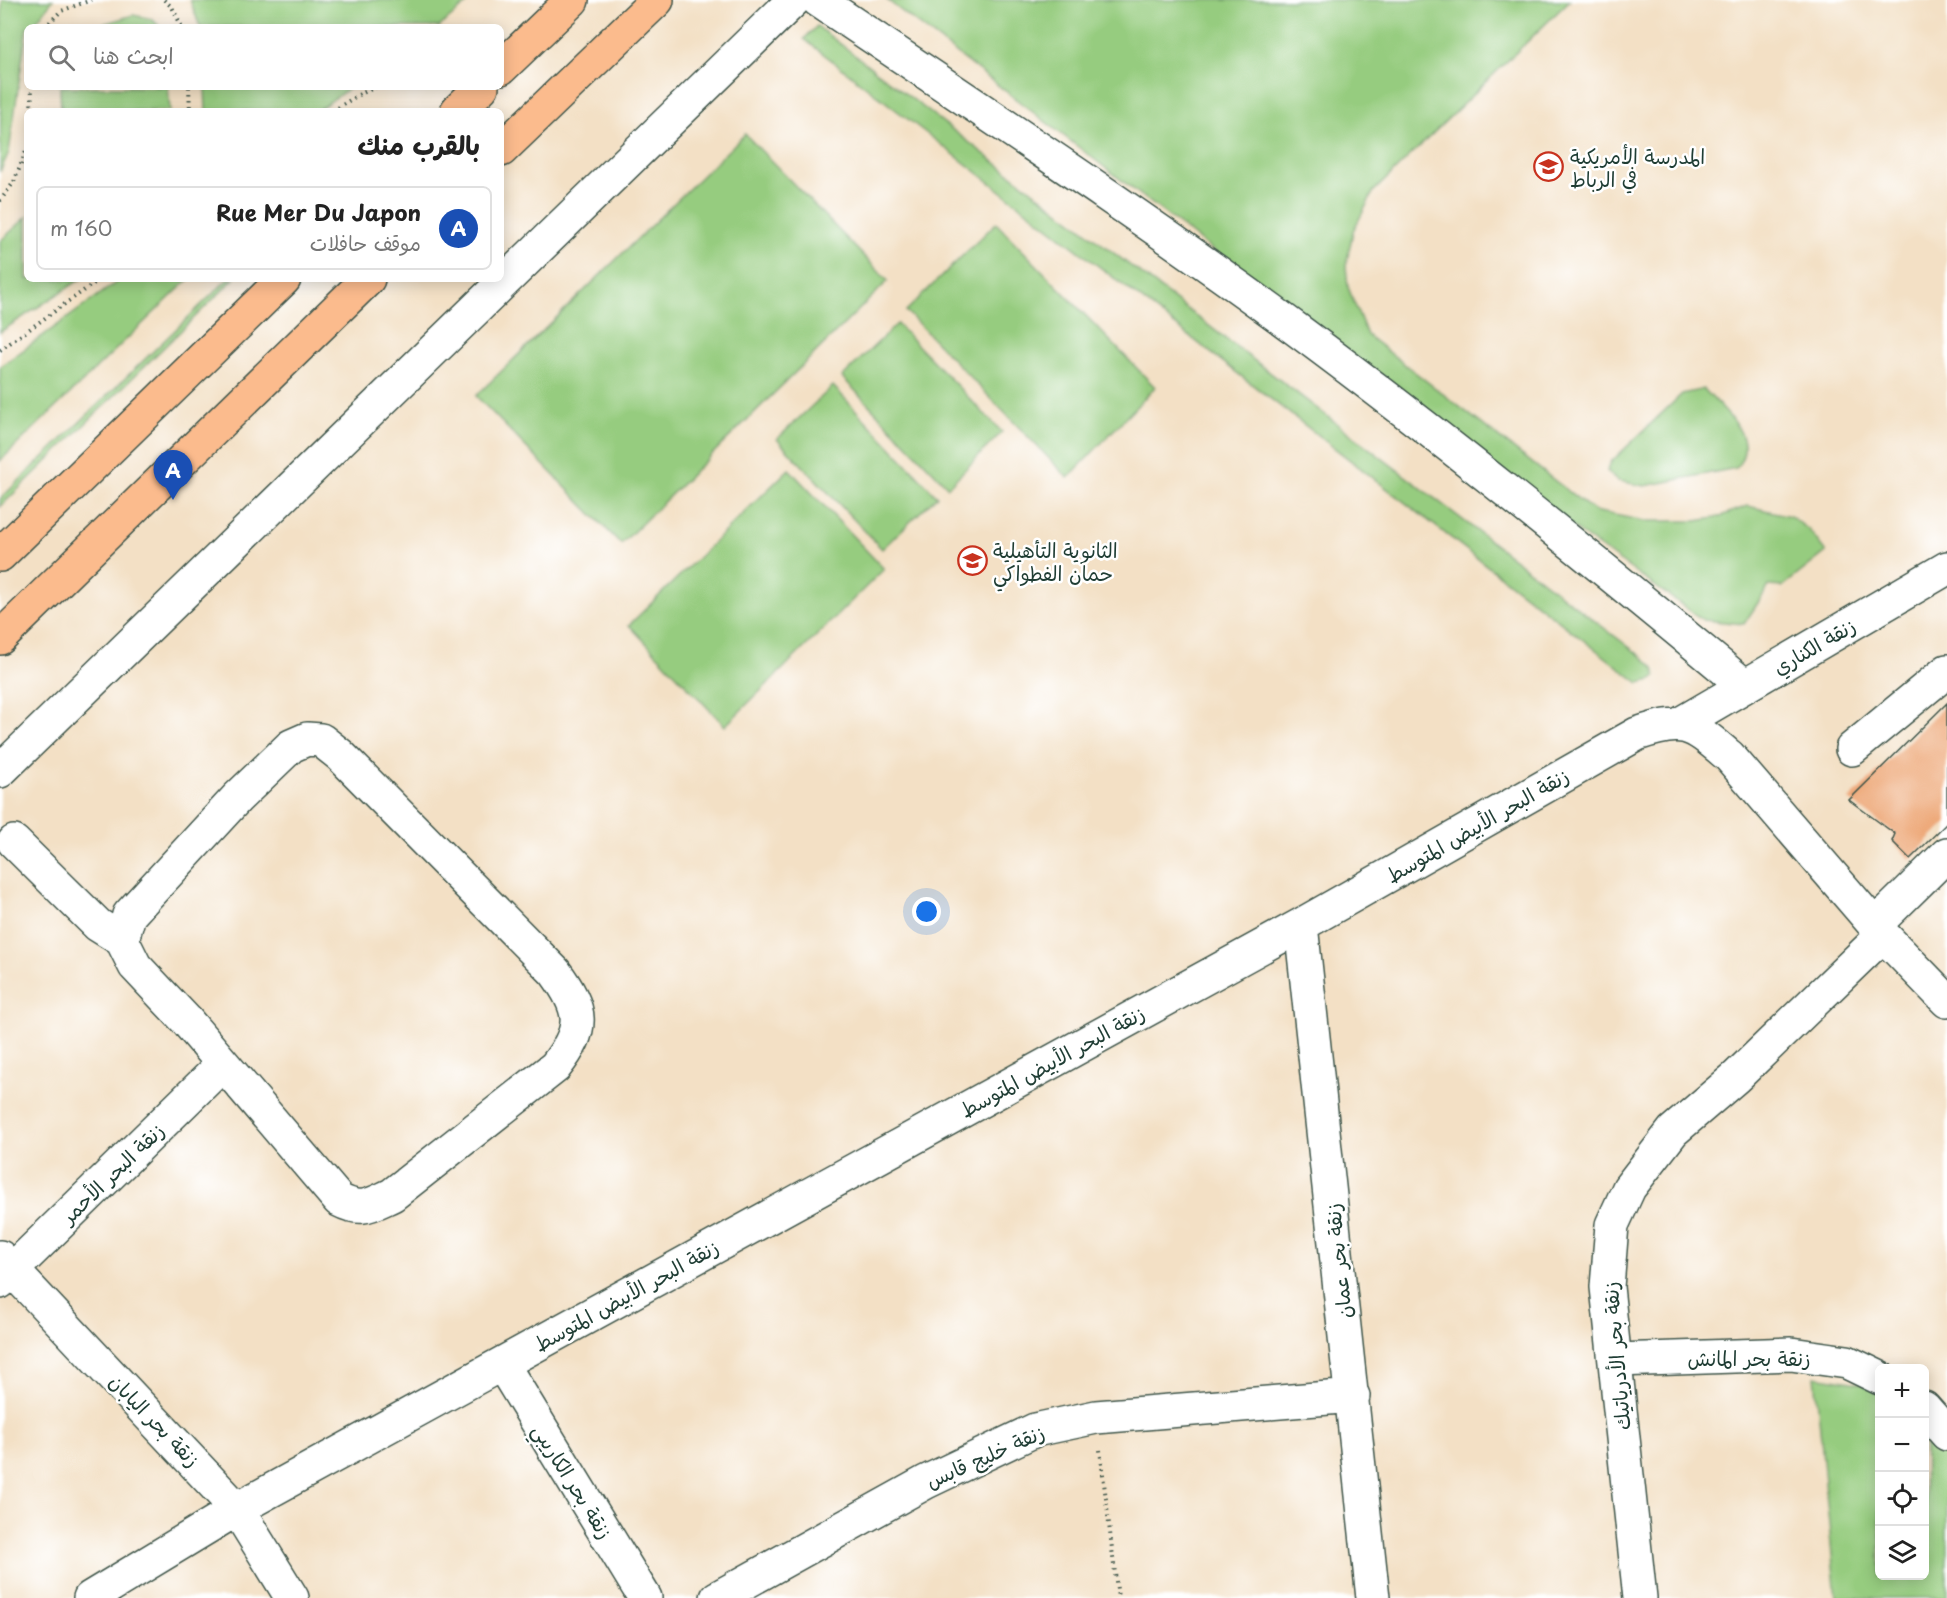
<!DOCTYPE html>
<html lang="ar">
<meta charset="utf-8">
<style>
body{margin:0;font-family:"Playpen Sans","Playpen Sans Arabic",sans-serif;background:#f2f2f2;color:#222;direction:rtl}
.controls{position:absolute;right:18px;bottom:18px;display:grid;overflow:hidden;border-radius:9px;box-shadow:0 3px 15px #0003}
.controls button{width:54px;height:54px;display:grid;place-items:center;padding:0;border:0;border-bottom:2px solid #e0e0e0;background:#fff;color:#222;font:30px sans-serif}
.you{position:absolute;left:927px;top:912px;width:21px;height:21px;margin:-15px;border:4px solid #fff;border-radius:50%;background:#1a73e8;box-shadow:0 0 0 9px #1a73e833}
.badge{display:grid;place-items:center;width:39px;height:39px;border-radius:50%;background:#2563eb;color:#fff;font-size:20px;font-weight:700}
.pin{position:absolute;translate:-50% -50px;filter:drop-shadow(0 2px 3px #0008)}
.pin::after{content:'';position:absolute;top:32px;width:21px;height:18px;background:inherit;clip-path:polygon(0 0,100% 0,50% 100%)}
.list{margin:0;padding:0;list-style:none}
h2{display:flex;justify-content:space-between;align-items:center;height:78px;margin:0;padding:0 24px;font-size:26px}
h2 small{font-size:20px;font-weight:400;color:#767676}
.list li{display:grid;grid-template-columns:39px 1fr auto;gap:18px;align-items:center;box-sizing:border-box;height:84px;margin:0 12px 12px;padding:0 12px;border:2px solid #e0e0e0;border-radius:9px}
.list b{display:block;font-size:22px;white-space:nowrap}
.list p{margin:0;font-size:20px;white-space:nowrap;color:#767676}
.list em{font-size:20px;font-style:normal;color:#767676}
.icon{flex:none;width:33px;height:33px;fill:none;stroke:currentColor;stroke-width:2;stroke-linecap:round;stroke-linejoin:round}
.map{position:relative;flex:none;width:1947px;height:1598px;overflow:hidden;direction:ltr}
.search{position:absolute;background:#fff;box-shadow:0 3px 15px #0003;left:24px;top:24px;width:480px;height:66px;display:flex;align-items:center;gap:15px;box-sizing:border-box;padding:0 21px;border-radius:9px;color:#767676;font-size:22px}
.panel{position:absolute;background:#fff;box-shadow:0 3px 15px #0003;left:24px;top:108px;width:480px;height:174px;border-radius:9px;direction:rtl}
.map>svg:first-child{display:block}
.green{fill:#96cc7f;stroke:#5a845a;stroke-width:1.5}
.building{fill:#eda675}
.lines{fill:none;stroke-linecap:round;stroke-linejoin:round}
.minor-casing{stroke:#3f554a;stroke-width:36}
.major-casing{stroke:#3f554a;stroke-width:36}
.path{stroke:#3f554a;stroke-width:4;stroke-dasharray:1.5 4.5;stroke-linecap:butt}
.minor{stroke:#fff;stroke-width:33}
.major{stroke:#fbbb8d;stroke-width:33}
.labels{text-anchor:middle;dominant-baseline:central;stroke-width:5;stroke-linejoin:round;paint-order:stroke}
.poi-label{font-size:20px;fill:#1f3d34;stroke:#fff;text-anchor:start}
.street-label{font-size:20px;fill:#1f3d34;stroke:#fff}
</style>
<div class="map">
<svg width="1947" height="1598" viewBox="0 0 1947 1598">
<rect width="100%" height="100%" fill="#fff"/>
<filter id="ink" filterUnits="userSpaceOnUse"><feTurbulence type="fractalNoise" baseFrequency=".0167" numOctaves="2"/><feDisplacementMap in="SourceGraphic" scale="12" xChannelSelector="R" yChannelSelector="G"/><feConvolveMatrix kernelMatrix="1 2 1 2 8 2 1 2 1" color-interpolation-filters="sRGB"/></filter>
<filter id="wash" filterUnits="userSpaceOnUse"><feTurbulence type="fractalNoise" baseFrequency=".008" numOctaves="4" result="noise"/><feDisplacementMap in="SourceGraphic" scale="24" xChannelSelector="R" yChannelSelector="G"/><feGaussianBlur stdDeviation="1.35" result="paint"/><feColorMatrix in="noise" values="0 0 0 0 0 0 0 0 0 0 0 0 0 0 0 0 0 1.4 0 .05"/><feComposite in="paint" operator="in"/></filter>
<g filter="url(#wash)">
<rect width="100%" height="100%" fill="#f3e0c5"/>
<path class="green" d="M 2,0 L 53,0 L 32,27 L 27,27 L 9,152 L 0,172 Z
M 190,0 L 471,0 L 439,27 L 200,27 Z
M 887,0 L 1570,0 L 1374,191 L 1353,231 L 1346,266 L 1348,287 L 1367,335 L 1594,511 L 1645,521 L 1696,521 L 1715,518 L 1748,506 L 1790,516 L 1809,530 L 1826,552 L 1782,587 L 1769,586 L 1744,624 L 1703,620 L 1587,538 Z
M 133,15 L 152,19 L 160,27 L 94,27 Z
M 817,26 L 1646,660 L 1654,668 L 1656,676 L 1652,680 L 1639,683 L 804,39 Z
M 60,87 L 168,87 L 170,111 L 61,111 Z
M 205,87 L 351,87 L 316,111 L 206,111 Z
M 745,134 L 888,281 L 621,544 L 476,396 Z
M 27,217 L 27,279 L 81,279 L 0,332 L 0,241 Z
M 996,223 L 1155,387 L 1068,478 L 906,311 Z
M 121,279 L 189,279 L 0,461 L 0,367 Z
M 228,279 L 234,279 L 0,507 L 0,499 Z
M 897,324 L 1002,432 L 948,487 L 842,377 Z
M 833,386 L 937,496 L 882,549 L 777,439 Z
M 1704,389 C 1724,412 1761,438 1736,468 L 1645,486 L 1618,481 L 1607,471 L 1611,462 L 1682,394 Z
M 789,469 L 884,569 L 725,726 L 629,625 Z
M 1815,1376 L 1863,1384 L 1879,1393 L 1880,1576 L 1924,1576 L 1925,1426 L 1947,1454 L 1947,1598 L 1836,1598 Z"/>
<g id="blocks">
<path class="building" d="M 1947,703 L 1947,823 L 1910,859 L 1892,841 L 1895,834 L 1849,800 Z"/>
</g>
</g>
<g filter="url(#ink)">
<use href="#blocks" fill-opacity="0" stroke="#3f554a" stroke-width="1.5"/>
<g class="lines">
<defs>
<path id="minor" d="M 818,0 C 978,108 1140,214 1296,329 C 1450,443 1598,563 1745,686
M 1680,724 L 1947,568
M 307,739 L 321,740 L 340,755 L 555,972 C 583,1010 586,1028 555,1067 L 392,1195 C 370,1205 362,1212 339,1200 L 186,1020 L 135,966 L 122,940 L 129,915 L 237,798 L 291,746 Z
M 1852,749 L 1947,671
M 0,771 L 794,0
M 14,842 L 98,925 L 122,940
M 1301,925 L 1373,1598
M 1875,925 L 1947,854
M 0,1257 L 237,1509 L 292,1598
M 0,1282 L 223,1064
M 1616,1360 L 1791,1354 L 1847,1362 L 1880,1378
M 502,1364 L 645,1598
M 1924,1408 L 1947,1434
M 90,1598 L 237,1509 L 1301,925 L 1637,734 C 1685,717 1692,725 1729,756 L 1883,935 L 1947,1001
M 717,1598 L 926,1482 L 1035,1430 L 1096,1417 L 1353,1396
M 1640,1598 L 1607,1287 L 1612,1225 L 1629,1188 L 1673,1131 L 1736,1077 L 1883,935"/>
<path id="major" d="M 501,68 L 572,0
M 457,111 L 482,87
M 501,150 L 657,0
M 0,555 L 284,279
M 0,638 L 368,279"/>
</defs>
<use href="#minor" class="minor-casing"/>
<use href="#major" class="major-casing"/>
<path class="path" d="M 164,0 L 172,7 L 182,27
M 45,27 L 61,11 L 91,0
M 189,87 L 190,111
M 31,111 L 32,87
M 333,111 L 358,95 L 376,87
M 0,201 L 14,182 L 27,149
M 0,350 L 100,279
M 1100,1450 L 1118,1598"/>
<use href="#minor" class="minor"/>
<use href="#major" class="major"/>
</g>
</g>
<defs>
<symbol id="school-ring" viewBox="-11 -11 22 22"><circle r="9.5" fill="#fff" stroke="#c8321e" stroke-width="1.5"/><path d="M0-5L7-2L0 1L-7-2ZM-4 1L0 2.5L4 1V4Q0 6-4 4Z" fill="#c8321e"/></symbol>
</defs>
<g fill-rule="evenodd">
<use href="#school-ring" x="1532" y="150" width="33" height="33"/>
<use href="#school-ring" x="956" y="544" width="33" height="33"/>
</g>
<g class="labels">
<g class="poi-label">
<text x="1570" y="156">المدرسة الأمريكية<tspan x="1570" dy="23">في الرباط</tspan></text>
<text x="993" y="550">الثانوية التأهيلية<tspan x="993" dy="23">حمان الفطواكي</tspan></text>
</g>
<g class="street-label">
<text transform="translate(1814 646) rotate(-30)">زنقة الكناري</text>
<text transform="translate(1477 825) rotate(-30)">زنقة البحر الأبيض المتوسط</text>
<text transform="translate(1052 1061) rotate(-29)">زنقة البحر الأبيض المتوسط</text>
<text transform="translate(112 1173) rotate(-44)">زنقة البحر الأحمر</text>
<text transform="translate(1338 1261) rotate(-96)">زنقة بحر عمان</text>
<text transform="translate(626 1295) rotate(-29)">زنقة البحر الأبيض المتوسط</text>
<text transform="translate(1616 1356) rotate(-95)">زنقة بحر الأدرياتيك</text>
<text x="1749" y="1358">زنقة بحر المانش</text>
<text transform="translate(155 1420) rotate(46)">زنقة بحر اليابان</text>
<text transform="translate(985 1456) rotate(-24)">زنقة خليج قابس</text>
<text transform="translate(573 1481) rotate(58)">زنقة بحر الكاريبي</text>
</g>
</g>
</svg>
<div class="controls">
<button>+</button>
<button>−</button>
<button><svg class="icon" aria-label="locate" viewBox="0 0 24 24"><circle cx="12" cy="12" r="6"/><path d="M12 2v4M12 18v4M2 12h4M18 12h4"/></svg></button>
<button><svg class="icon" aria-label="layers" viewBox="0 0 24 24"><path d="M12 4l9 5-9 5-9-5zM3 14l9 5 9-5"/></svg></button>
</div>
<div class="you"></div>
<div class="pin badge" style="left:173px;top:500px;background:#1a4fb4">A</div>
<div class="search"><svg class="icon" aria-label="search" viewBox="0 0 24 24"><circle cx="10" cy="10" r="6"/><path d="M15 15l6 6"/></svg>ابحث هنا</div>
<section class="panel">
<h2>بالقرب منك<small></small></h2>
<ul class="list">
<li><span class="badge" style="background:#1a4fb4">A</span><div><b>Rue Mer Du Japon</b><p>موقف حافلات</p></div><em>160 m</em></li>
</ul>
</section>
</div>
